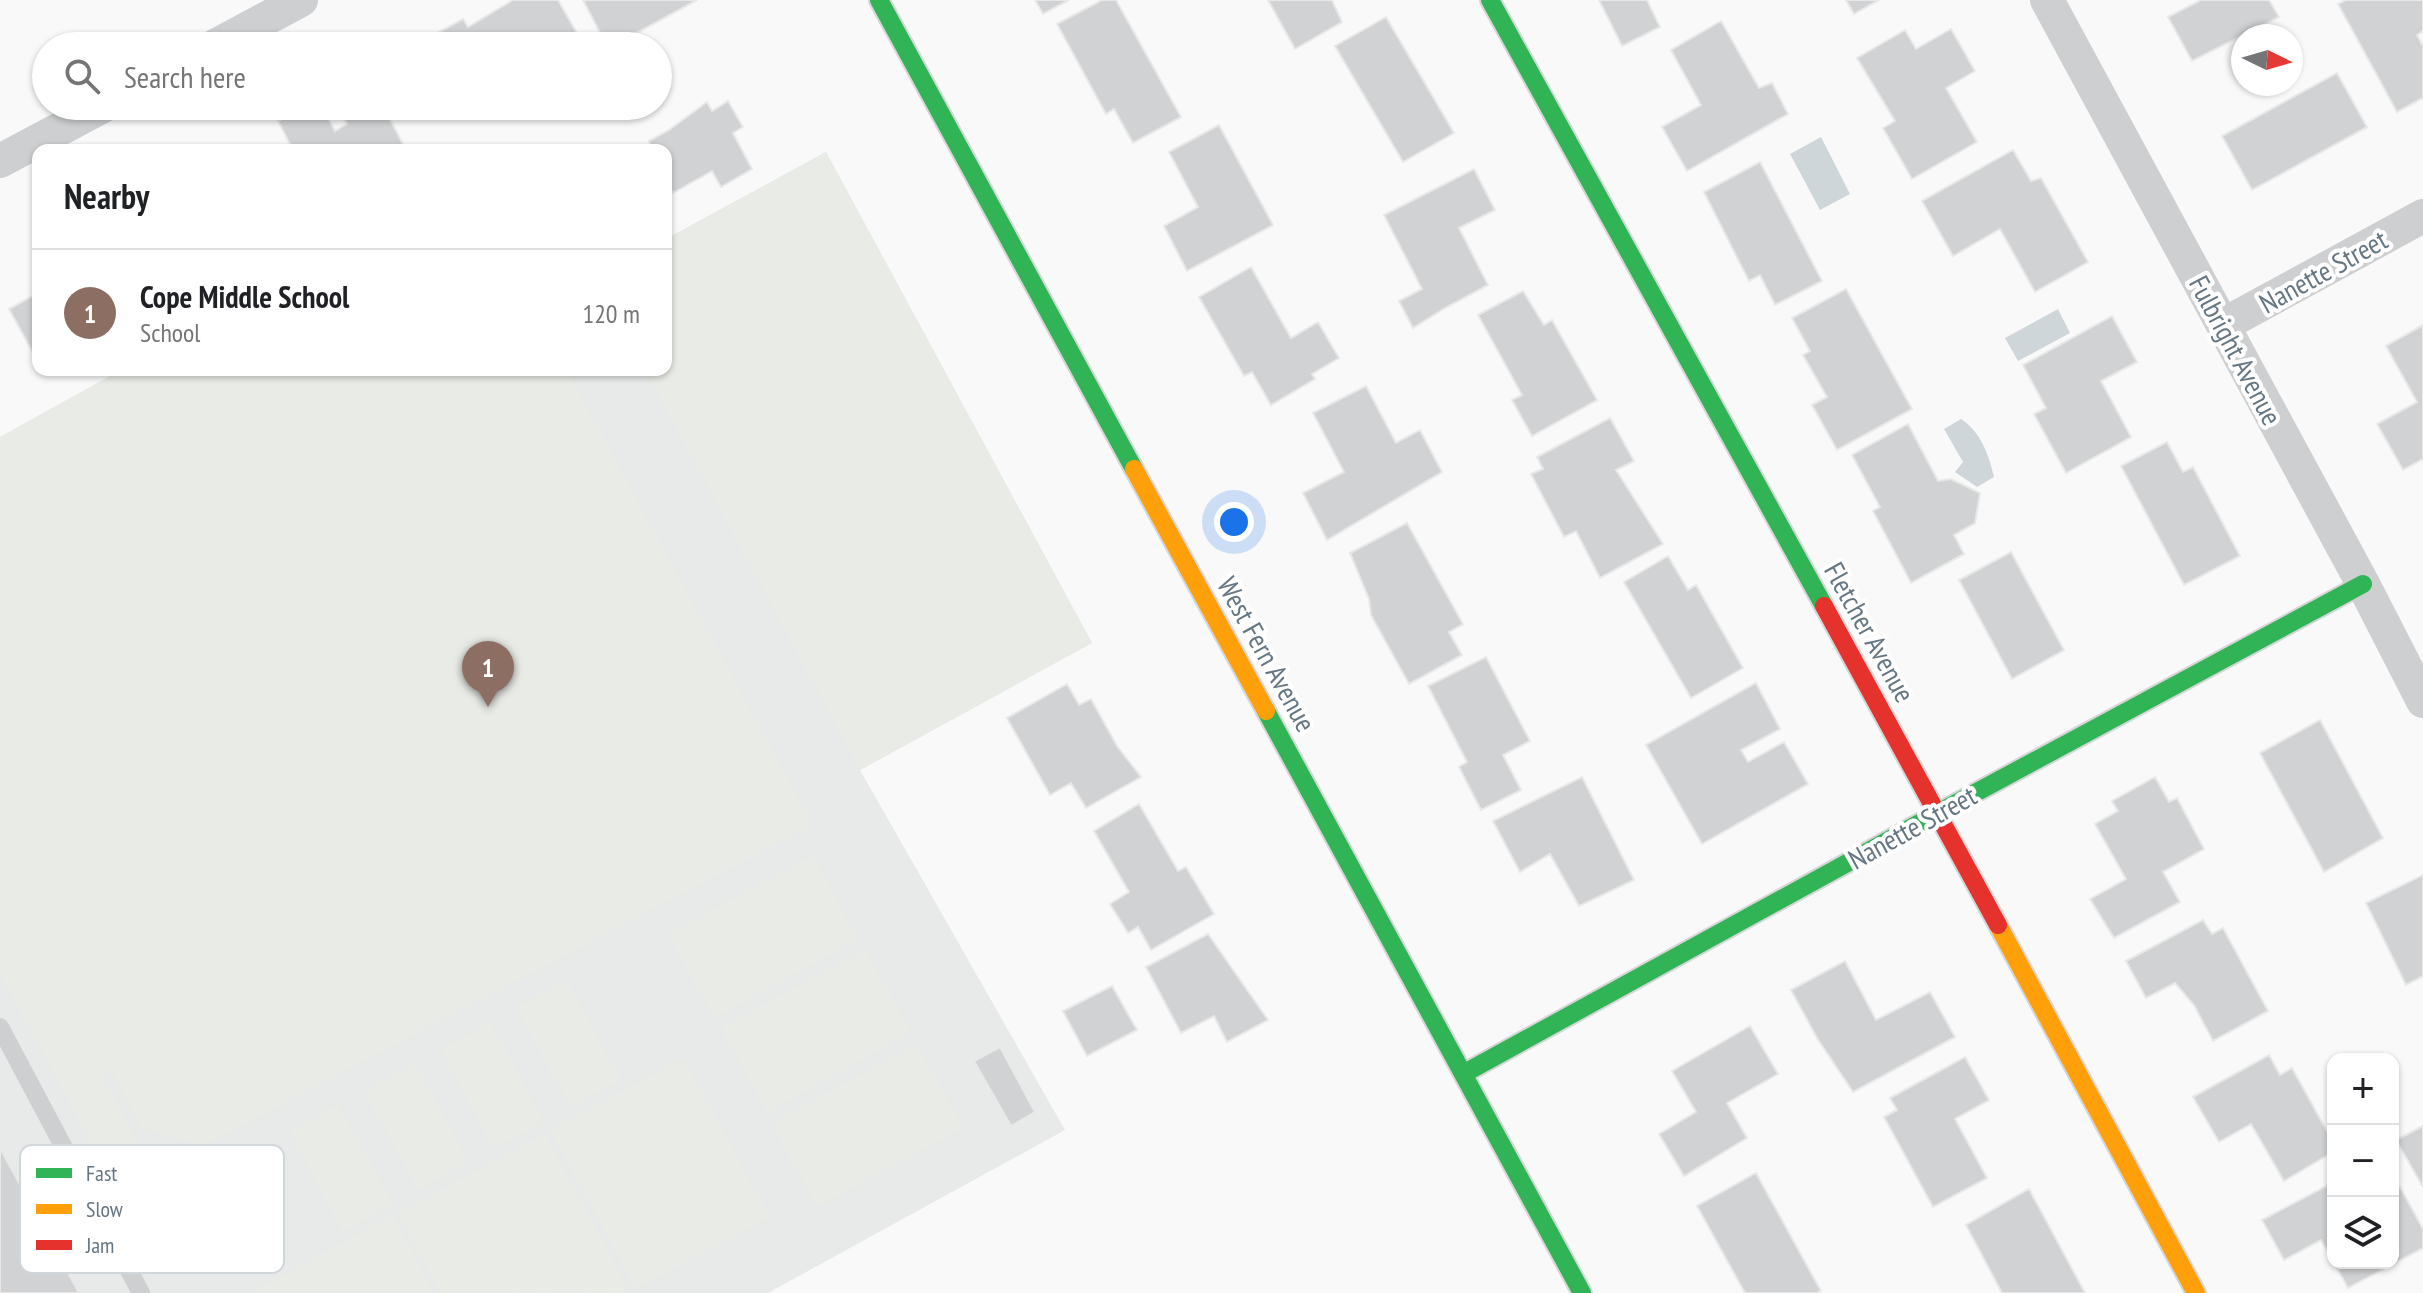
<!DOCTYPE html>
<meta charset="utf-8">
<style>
body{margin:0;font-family:"PT Sans Narrow",sans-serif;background:#f2f2f2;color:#202124}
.controls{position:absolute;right:24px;bottom:24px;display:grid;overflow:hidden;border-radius:16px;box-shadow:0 2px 6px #0004}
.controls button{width:72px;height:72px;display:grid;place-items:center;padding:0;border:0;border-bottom:2px solid #e0e0e0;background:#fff;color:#202124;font:40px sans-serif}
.compass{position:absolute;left:2231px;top:24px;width:72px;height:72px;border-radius:50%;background:#fff;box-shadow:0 2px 6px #0004;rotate:95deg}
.you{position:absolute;left:1234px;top:522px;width:28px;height:28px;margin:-20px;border:6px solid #fff;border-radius:50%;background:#1a73e8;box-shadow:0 0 0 12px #1a73e833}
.badge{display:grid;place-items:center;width:52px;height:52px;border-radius:50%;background:#565c61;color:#fff;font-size:26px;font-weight:700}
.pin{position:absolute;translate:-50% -66px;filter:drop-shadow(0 2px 4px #0008)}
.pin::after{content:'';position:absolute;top:42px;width:28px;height:24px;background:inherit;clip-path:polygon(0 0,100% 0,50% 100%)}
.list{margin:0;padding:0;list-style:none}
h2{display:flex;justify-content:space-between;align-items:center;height:104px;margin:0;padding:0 32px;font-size:34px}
h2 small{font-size:26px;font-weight:400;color:#757577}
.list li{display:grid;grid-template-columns:52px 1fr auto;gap:24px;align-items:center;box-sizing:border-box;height:128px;padding:0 32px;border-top:2px solid #e0e0e0}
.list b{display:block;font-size:30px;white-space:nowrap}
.list p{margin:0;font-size:26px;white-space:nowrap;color:#757577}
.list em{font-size:26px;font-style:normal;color:#757577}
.icon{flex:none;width:44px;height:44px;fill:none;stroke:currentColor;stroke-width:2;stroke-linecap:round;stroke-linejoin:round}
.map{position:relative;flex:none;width:2423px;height:1293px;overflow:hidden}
.search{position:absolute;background:#fff;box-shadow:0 2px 6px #0004;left:32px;top:32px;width:640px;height:88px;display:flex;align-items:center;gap:20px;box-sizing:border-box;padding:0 28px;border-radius:44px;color:#757577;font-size:30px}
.panel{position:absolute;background:#fff;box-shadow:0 2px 6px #0004;left:32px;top:144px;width:640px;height:232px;border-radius:16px}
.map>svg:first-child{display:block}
.built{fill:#e8e9e9}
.green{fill:#e8ebe6}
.water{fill:#ced6d9}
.building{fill:#d0d2d3;stroke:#e8e8e8;stroke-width:2}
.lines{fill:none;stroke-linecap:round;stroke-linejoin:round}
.fast-casing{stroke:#d5d6d7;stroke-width:22}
.slow-casing{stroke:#d5d6d7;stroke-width:22}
.jam-casing{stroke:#d5d6d7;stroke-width:22}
.lane{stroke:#cecfd0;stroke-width:18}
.street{stroke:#cecfd0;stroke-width:34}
.fast{stroke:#30b455;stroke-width:18}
.slow{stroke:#ff9f0a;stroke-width:18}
.jam{stroke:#e5322d;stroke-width:18}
.labels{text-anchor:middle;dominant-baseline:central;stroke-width:8;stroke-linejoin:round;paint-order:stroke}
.street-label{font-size:28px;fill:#657683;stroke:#fff}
.key{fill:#fff;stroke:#d1d6da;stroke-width:2}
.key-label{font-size:22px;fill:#657683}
</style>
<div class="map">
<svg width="2423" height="1293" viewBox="0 0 2423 1293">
<rect width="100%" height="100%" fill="#f9f9f9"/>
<path class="built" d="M 826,152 L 1092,643 L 860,770 L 1065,1130 L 768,1293 L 0,1293 L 0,437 L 121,370 L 666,370 L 666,239 Z"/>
<path class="green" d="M 826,152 L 1092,643 L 860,770 L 645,370 L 666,370 L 666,239 Z
M 121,370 L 567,370 L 813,825 L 203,1146 L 140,1127 L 111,1068 L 101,1074 L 153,1171 L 117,1190 L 0,974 L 0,437 Z
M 813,855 L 858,939 L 714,1018 L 668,934 Z
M 865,949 L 911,1032 L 767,1112 L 721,1028 Z
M 567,980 L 621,1080 L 570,1107 L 516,1007 Z
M 491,1022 L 544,1122 L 494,1149 L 440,1050 Z
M 917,1044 L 963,1128 L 817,1207 L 771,1123 Z
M 684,1058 L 770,1217 L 636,1289 L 550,1130 Z
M 415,1063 L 469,1162 L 418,1190 L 364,1091 Z
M 339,1104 L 393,1204 L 343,1232 L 289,1132 Z
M 545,1133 L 630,1292 L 440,1293 L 397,1214 Z
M 393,1215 L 434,1293 L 250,1293 Z"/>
<path class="water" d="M 1821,137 L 1850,194 L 1820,210 L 1790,154 Z
M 2058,309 L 2070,333 L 2018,361 L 2005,338 Z
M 1961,419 C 1981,432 1989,455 1994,477 L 1977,487 L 1955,472 L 1963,462 L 1944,429 Z"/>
<path class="building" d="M 513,0 L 558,0 L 578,35 L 557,46 L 424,46 L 422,41 L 463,19 L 468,27 Z
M 583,0 L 697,0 L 613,46 L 607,46 Z
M 1035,0 L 1069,0 L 1043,14 Z
M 1102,0 L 1116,0 L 1181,117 L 1133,143 L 1114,109 L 1106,114 L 1057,24 Z
M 1268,0 L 1332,0 L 1342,22 L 1295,49 Z
M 1599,0 L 1647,0 L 1660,27 L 1622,46 Z
M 1846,0 L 1879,0 L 1854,14 Z
M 2201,0 L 2269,0 L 2279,17 L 2192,61 L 2168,17 Z
M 2346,0 L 2423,0 L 2423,31 L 2417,35 L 2423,46 L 2423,98 L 2397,112 L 2338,4 Z
M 1386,17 L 1454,133 L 1403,162 L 1335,46 Z
M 1721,21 L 1759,88 L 1772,83 L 1788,114 L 1687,171 L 1662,127 L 1701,105 L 1671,50 Z
M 1951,29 L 1975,71 L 1946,88 L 1977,142 L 1912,179 L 1883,128 L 1895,121 L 1857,58 L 1905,30 L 1916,49 Z
M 2337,73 L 2367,127 L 2252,190 L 2222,136 Z
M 728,101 L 743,127 L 733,133 L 752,169 L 721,187 L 712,171 L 673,193 L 666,181 L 666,150 L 652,150 L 649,141 L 669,130 L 707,102 L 712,111 Z
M 307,106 L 322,106 L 335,131 L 347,124 L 337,106 L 383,106 L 406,150 L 293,150 L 278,121 Z
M 1219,125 L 1273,225 L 1187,271 L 1164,226 L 1198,207 L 1169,152 Z
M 2013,150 L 2031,181 L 2041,178 L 2088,262 L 2035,292 L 2000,229 L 1953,256 L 1922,201 Z
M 1760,162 L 1822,281 L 1775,305 L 1760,275 L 1749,281 L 1704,192 Z
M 1474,169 L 1495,210 L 1459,228 L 1488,285 L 1445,308 L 1413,328 L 1399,301 L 1422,289 L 1384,215 Z
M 1251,267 L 1291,338 L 1318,322 L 1339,358 L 1312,374 L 1315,379 L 1271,405 L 1252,372 L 1244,376 L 1199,297 Z
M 1846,289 L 1912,409 L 1837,450 L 1812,405 L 1827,397 L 1803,355 L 1810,351 L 1792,318 Z
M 1523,291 L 1544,325 L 1552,320 L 1597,400 L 1532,436 L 1512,400 L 1522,395 L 1478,315 Z
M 38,293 L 38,359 L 37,360 L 9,309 Z
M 2112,316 L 2137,362 L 2101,381 L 2131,437 L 2066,473 L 2034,414 L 2046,408 L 2023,365 Z
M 2423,325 L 2423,459 L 2403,470 L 2377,424 L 2417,402 L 2386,346 Z
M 1366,386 L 1396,443 L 1420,430 L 1442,472 L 1327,540 L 1303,493 L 1344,472 L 1313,413 Z
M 1610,418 L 1634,461 L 1616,470 L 1663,544 L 1600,578 L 1576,531 L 1564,537 L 1531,474 L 1543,469 L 1537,457 Z
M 1908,424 L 1938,481 L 1951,479 L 1980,493 L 1975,523 L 1954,535 L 1964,554 L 1911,583 L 1873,511 L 1880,507 L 1852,455 Z
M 2167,442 L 2183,472 L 2193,467 L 2240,556 L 2184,585 L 2121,466 Z
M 1407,523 L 1463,624 L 1449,632 L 1462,655 L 1409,684 L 1371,615 L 1369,599 L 1350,553 Z
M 2011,552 L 2064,650 L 2012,679 L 1959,580 Z
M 1668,556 L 1688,590 L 1696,585 L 1743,668 L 1691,698 L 1624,582 Z
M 1486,657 L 1530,741 L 1503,755 L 1521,790 L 1481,810 L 1459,767 L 1467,762 L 1428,686 Z
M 1756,683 L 1780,729 L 1741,750 L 1748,762 L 1784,742 L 1808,784 L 1702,844 L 1646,745 Z
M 1067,684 L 1079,705 L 1091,699 L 1117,746 L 1141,777 L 1086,808 L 1071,783 L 1050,795 L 1007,718 Z
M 2320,720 L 2383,838 L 2324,872 L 2260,753 Z
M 1582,777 L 1634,880 L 1579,906 L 1550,854 L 1520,872 L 1493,821 Z
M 2155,777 L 2169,802 L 2177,798 L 2204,849 L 2163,872 L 2180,902 L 2114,938 L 2090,899 L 2126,879 L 2095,824 L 2118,811 L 2112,801 Z
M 1139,804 L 1178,871 L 1186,867 L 1214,914 L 1151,950 L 1138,927 L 1128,933 L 1110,904 L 1129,892 L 1094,831 Z
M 2423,875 L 2423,976 L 2406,985 L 2366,903 Z
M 2203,920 L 2212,934 L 2223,928 L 2268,1011 L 2213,1041 L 2194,1005 L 2175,983 L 2146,998 L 2126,961 Z
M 1208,934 L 1268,1020 L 1227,1042 L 1214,1016 L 1181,1033 L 1146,967 Z
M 1845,961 L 1876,1020 L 1930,992 L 1955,1037 L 1853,1092 L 1817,1038 L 1791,990 Z
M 1112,986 L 1137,1030 L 1087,1056 L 1063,1011 Z
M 1750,1026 L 1778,1074 L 1727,1103 L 1747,1138 L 1684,1176 L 1659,1134 L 1696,1112 L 1672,1071 Z
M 1000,1047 L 1035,1112 L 1011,1126 L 974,1061 Z
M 2269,1055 L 2280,1075 L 2292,1068 L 2333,1142 L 2333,1152 L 2284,1181 L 2251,1124 L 2219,1142 L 2193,1097 Z
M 1965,1057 L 1989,1100 L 1955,1119 L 1987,1178 L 1933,1207 L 1884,1117 L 1897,1110 L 1890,1098 Z
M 2423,1126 L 2423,1187 L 2396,1140 Z
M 0,1148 L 79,1293 L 0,1293 Z
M 1756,1173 L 1821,1291 L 1817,1293 L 1745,1293 L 1697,1206 Z
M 2330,1184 L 2333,1189 L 2333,1261 L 2321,1240 L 2284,1260 L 2262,1220 Z
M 2400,1187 L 2423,1229 L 2423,1248 L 2348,1288 L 2334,1263 L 2393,1263 L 2393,1191 Z
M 2029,1189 L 2085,1293 L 2002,1293 L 1966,1225 Z"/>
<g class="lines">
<defs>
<path id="fast" d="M 879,0 L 1134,469
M 1490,0 L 1824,606
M 1266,711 L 1582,1293
M 1463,1074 L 1938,813 L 2363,584"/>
<path id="slow" d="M 1134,469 L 1266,711
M 1998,925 L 2196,1293"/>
<path id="jam" d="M 1824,606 L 1998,925"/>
</defs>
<use href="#fast" class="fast-casing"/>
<use href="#slow" class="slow-casing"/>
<use href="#jam" class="jam-casing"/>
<path class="lane" d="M 0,1027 L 141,1293"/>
<path class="street" d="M 2047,0 L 2363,584 L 2423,701
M 215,46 L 301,0
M 0,161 L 103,106
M 2223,325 L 2423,216"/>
<use href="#fast" class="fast"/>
<use href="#slow" class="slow"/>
<use href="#jam" class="jam"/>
</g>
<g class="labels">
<g class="street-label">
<text transform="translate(2323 271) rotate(-29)">Nanette Street</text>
<text transform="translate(2236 350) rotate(62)">Fulbright Avenue</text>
<text transform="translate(1870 632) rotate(61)">Fletcher Avenue</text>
<text transform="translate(1267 654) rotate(61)">West Fern Avenue</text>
<text transform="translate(1912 827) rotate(-29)">Nanette Street</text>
</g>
</g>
<rect x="20" y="1145" width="264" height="128" rx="12" class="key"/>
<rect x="36" y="1168" width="36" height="10" fill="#30b455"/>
<rect x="36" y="1204" width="36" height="10" fill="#ff9f0a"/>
<rect x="36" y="1240" width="36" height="10" fill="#e5322d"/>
<g class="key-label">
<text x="86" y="1181">Fast</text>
<text x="86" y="1217">Slow</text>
<text x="86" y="1253">Jam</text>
</g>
</svg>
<div class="controls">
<button>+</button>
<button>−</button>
<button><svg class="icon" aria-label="layers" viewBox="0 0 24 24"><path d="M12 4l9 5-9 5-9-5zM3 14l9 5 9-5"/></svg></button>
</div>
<svg class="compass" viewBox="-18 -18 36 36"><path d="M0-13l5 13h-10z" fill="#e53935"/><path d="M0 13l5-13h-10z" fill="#757577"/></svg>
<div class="you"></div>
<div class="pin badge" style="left:488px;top:707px;background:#8d6e63">1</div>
<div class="search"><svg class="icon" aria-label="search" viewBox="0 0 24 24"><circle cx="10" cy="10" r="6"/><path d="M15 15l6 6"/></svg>Search here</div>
<section class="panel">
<h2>Nearby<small></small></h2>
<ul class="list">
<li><span class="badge" style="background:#8d6e63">1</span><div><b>Cope Middle School</b><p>School</p></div><em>120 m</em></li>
</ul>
</section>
</div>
